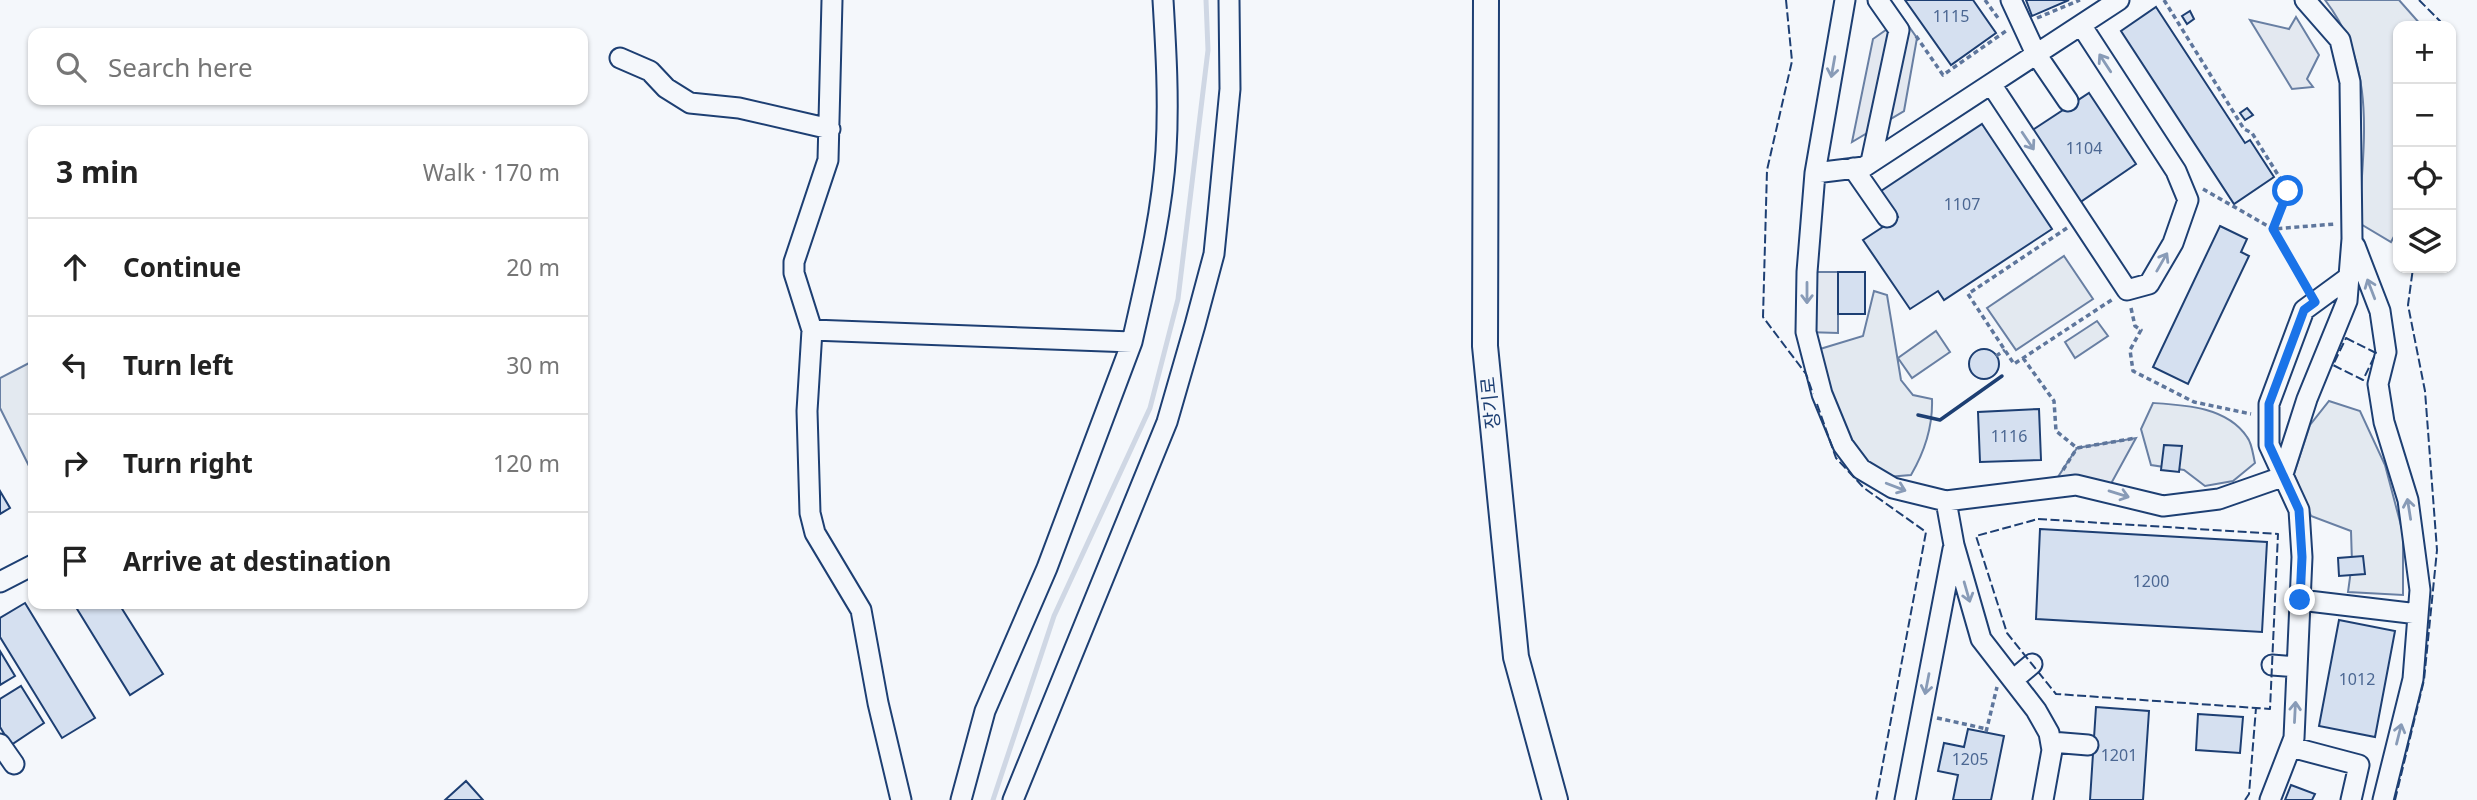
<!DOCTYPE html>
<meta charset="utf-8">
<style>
body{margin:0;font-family:"Noto Sans","Noto Sans KR",sans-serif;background:#f6f6f6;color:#222}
.controls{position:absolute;right:21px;top:21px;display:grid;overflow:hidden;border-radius:14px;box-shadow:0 2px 5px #0004}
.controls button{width:63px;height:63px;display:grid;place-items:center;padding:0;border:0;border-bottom:2px solid #e0e0e0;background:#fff;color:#222;font:35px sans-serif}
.stop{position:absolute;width:21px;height:21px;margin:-16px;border:5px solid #1a73e8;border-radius:50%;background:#fff}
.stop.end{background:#1a73e8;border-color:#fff;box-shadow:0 2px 7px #0008}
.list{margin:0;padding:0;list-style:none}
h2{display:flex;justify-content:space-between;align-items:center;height:91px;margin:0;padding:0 28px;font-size:30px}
h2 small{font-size:23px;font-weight:400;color:#767676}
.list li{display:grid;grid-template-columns:46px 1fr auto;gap:21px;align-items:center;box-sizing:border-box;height:98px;padding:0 28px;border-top:2px solid #e0e0e0}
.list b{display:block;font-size:26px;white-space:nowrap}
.list em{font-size:23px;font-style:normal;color:#767676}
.icon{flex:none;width:38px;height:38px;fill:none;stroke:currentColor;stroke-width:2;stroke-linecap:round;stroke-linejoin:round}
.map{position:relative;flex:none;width:2477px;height:800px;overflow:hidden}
.search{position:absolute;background:#fff;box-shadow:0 2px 5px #0004;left:28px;top:28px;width:560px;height:77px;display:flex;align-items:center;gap:18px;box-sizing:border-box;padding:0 24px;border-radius:14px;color:#767676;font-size:26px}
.panel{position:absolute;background:#fff;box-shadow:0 2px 5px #0004;left:28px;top:126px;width:560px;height:483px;border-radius:14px}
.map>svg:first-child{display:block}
.green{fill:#e3e9f0;stroke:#687fa3;stroke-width:2}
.parking{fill:#e3e8f0;stroke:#687fa3;stroke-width:2}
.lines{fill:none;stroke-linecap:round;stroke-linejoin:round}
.stream{stroke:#cfd7e4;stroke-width:5}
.building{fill:#d5e0f0;stroke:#1d3f73;stroke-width:2}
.minor-casing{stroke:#1d3f73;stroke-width:23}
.major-casing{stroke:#1d3f73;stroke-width:28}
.path{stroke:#5e769c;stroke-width:3.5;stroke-dasharray:5 3.5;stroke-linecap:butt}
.minor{stroke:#f4f7fb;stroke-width:19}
.major{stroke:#f4f7fb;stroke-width:24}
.fence{stroke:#1d3f73;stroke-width:2;stroke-dasharray:9 3.5;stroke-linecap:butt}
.wall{stroke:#1d3f73;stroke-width:3.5}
.oneway{stroke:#889bb7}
.route{stroke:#1a73e8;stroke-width:9}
.labels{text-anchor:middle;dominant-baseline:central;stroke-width:5;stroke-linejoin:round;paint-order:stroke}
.number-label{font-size:16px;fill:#4b6792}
.street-label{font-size:19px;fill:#1d3f73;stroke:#f4f7fb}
</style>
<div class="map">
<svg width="2477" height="800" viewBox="0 0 2477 800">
<rect width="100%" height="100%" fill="#f4f7fb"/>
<path class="green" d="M 2325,0 L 2399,0 L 2422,26 L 2398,26 L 2398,229 L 2391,242 L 2359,223 C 2363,141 2378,69 2325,0 Z
M 2064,256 L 2093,299 L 2016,350 L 1987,308 Z
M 1874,291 L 1887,295 L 1901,380 L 1913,395 L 1932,399 C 1933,427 1925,451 1911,475 L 1887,477 L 1857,456 L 1832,406 L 1820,349 L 1863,336 Z
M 2097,321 L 2108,336 L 2075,358 L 2065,342 Z
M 1936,331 L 1950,352 L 1912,378 L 1898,358 Z
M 33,361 L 33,474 L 0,408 L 0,378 Z
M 2329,401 L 2360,411 L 2385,465 L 2403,533 L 2403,595 L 2348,592 L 2352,563 L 2351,531 L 2311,516 L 2294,474 L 2310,425 Z
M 2153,403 C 2185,405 2227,407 2247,437 C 2252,443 2253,455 2255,463 L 2233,481 L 2205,486 L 2184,470 L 2151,465 L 2141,429 Z"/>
<path class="parking" d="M 2296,17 L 2319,55 L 2307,79 L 2313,87 L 2292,89 L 2250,20 L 2289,29 Z
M 1903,18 L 1917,38 L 1904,111 L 1852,142 L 1873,39 Z
M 1807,272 L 1838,272 L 1838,333 L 1806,332 Z
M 2136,438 L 2107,491 L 2050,489 L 2077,448 Z"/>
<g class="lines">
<path class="stream" d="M 993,800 L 1054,616 L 1150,408 L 1178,299 L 1208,50 L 1206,0"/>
</g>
<path class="building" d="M 1905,0 L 1973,0 L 1996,33 L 1951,65 Z
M 2026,0 L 2069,0 L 2032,16 Z
M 2156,7 L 2245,143 L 2250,140 L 2274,177 L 2234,204 L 2121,31 Z
M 2190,11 L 2194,19 L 2187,24 L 2182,16 Z
M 2089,93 L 2136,164 L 2079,203 L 2031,131 Z
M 2247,108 L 2253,115 L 2245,120 L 2240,113 Z
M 1982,124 L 2052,229 L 1944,300 L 1938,291 L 1910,309 L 1863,240 L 1898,217 L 1881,191 Z
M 2220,226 L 2247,239 L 2241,252 L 2249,256 L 2188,384 L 2153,367 Z
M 1838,272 L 1865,272 L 1865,314 L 1838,314 Z
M1969 364a15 15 0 1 1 30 0a15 15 0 1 1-30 0Z
M 2039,409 L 2041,460 L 1980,462 L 1978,412 Z
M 2164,445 L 2182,446 L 2179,472 L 2161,470 Z
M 0,491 L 10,508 L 0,514 Z
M 2040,529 L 2267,542 L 2262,632 L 2036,619 Z
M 2363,556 L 2365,574 L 2339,576 L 2338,558 Z
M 25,603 L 95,718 L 62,738 L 0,637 L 0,618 Z
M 74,604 L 119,604 L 163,674 L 130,695 Z
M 2339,620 L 2395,631 L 2375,737 L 2319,726 Z
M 0,651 L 15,676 L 0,685 Z
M 21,686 L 44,723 L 11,745 L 0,727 L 0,699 Z
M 2096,707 L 2149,711 L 2143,800 L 2090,800 Z
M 2198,714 L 2243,717 L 2240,753 L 2196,750 Z
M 1968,729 L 2004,736 L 1991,800 L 1953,800 L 1958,775 L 1938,771 L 1944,743 L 1964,747 Z
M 466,781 L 483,800 L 445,800 Z
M 2291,785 L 2315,794 L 2312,800 L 2285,800 Z"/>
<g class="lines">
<defs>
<path id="minor" d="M 832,0 L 828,160 L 794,262 L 794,273 L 812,330 L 1132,342 C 1146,280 1162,215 1166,151 C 1169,100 1166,50 1163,0
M 1845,0 L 1815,173 L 1807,272 L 1806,332 L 1822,394 L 1843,445 L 1861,469 L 1893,488 L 1946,501 L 2076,485 L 2163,506 L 2219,499 L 2282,477 L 2307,399 L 2347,301 L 2352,239 L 2350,82 L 2340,40 L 2305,0
M 2011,0 L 2036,54 L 2068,101
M 620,58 L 650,71 L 666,88 L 690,103 L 739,108 L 830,129
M 1991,84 L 2127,290 L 2149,284 L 2173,243 L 2188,200 L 2176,171 L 2081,25
M 1871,162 L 1899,30 L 1878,0
M 1853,168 L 1887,217
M 1815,173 L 1864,167 L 2119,0
M 2355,246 L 2380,311 L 2386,352 L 2378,384 L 2384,422 L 2408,500 L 2420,590 L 2413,679 L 2383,800
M 812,330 L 807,411 L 810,513 L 815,533 L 861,610 L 878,703 L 901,800
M 1946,501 L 1954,545 L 1981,639 L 2036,710 L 2049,733 L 2052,750 L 2043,800
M 0,582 L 33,565
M 2300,600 L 2418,614
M 2272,665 L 2297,667
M 2013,680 L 2032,664
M 2051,742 L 2088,745
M 0,744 L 14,764
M 2291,747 L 2359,765 L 2351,800
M 961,800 L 985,711 L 1047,568 L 1132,342
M 1013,800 L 1167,422 L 1195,325 L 1214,254 L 1218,214 L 1230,89 L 1229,0
M 1905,800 L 1953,549
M 2270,800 L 2294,738 L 2302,557 L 2299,510 L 2269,445 L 2269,404 L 2304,310 L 2349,277"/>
<path id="major" d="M 1486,0 L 1485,346 L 1516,657 L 1555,800"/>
</defs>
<use href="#minor" class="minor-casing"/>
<use href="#major" class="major-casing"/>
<path class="path" d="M 1985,0 L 1998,18
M 2164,0 L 2244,129 L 2252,133 L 2288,191 L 2273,229 L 2307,288
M 2037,18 L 2080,0
M 1916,36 L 1943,75 L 2006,31
M 2203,189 L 2273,229 L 2335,224
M 2067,228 L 1968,294 L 2014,364 L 2113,299
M 2131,308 L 2135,326 L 2141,330 L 2130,350 L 2133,371 L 2194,402 L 2251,414
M 1996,356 L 2005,350
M 2023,358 L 2054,401 L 2056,431 L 2077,448 L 2136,438
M 2063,470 L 2077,448
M 1937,718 L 1987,729
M 1986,732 L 1997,687"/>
<use href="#minor" class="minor"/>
<use href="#major" class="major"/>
<path class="fence" d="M 1786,0 L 1792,61 L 1767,170 L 1763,317 L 1806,374 L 1813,394
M 2419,0 L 2440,21 L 2438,26
M 2346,338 L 2376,353 L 2363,380 L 2333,365 Z
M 1817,404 L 1836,458 L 1864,488 L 1926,532 L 1876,800
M 2038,519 L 2278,534 L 2270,709 L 2056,694 L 2007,633 L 1976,536 Z
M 2245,800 L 2249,794 L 2256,708
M 2395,800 L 2424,680 L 2437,550 L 2425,391 L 2408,305 L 2413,268"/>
<path class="wall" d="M 1918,415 L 1940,420 L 2002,376"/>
</g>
<defs><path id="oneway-shaft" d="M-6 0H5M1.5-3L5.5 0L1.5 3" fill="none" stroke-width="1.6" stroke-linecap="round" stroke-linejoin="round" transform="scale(1.75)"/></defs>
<g class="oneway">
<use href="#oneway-shaft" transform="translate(2105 63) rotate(-123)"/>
<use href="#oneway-shaft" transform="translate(1833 67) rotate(100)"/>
<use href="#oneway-shaft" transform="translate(2028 141) rotate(56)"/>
<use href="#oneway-shaft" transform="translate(2162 262) rotate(-60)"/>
<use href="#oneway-shaft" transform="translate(2371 289) rotate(-111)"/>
<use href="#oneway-shaft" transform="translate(1807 293) rotate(90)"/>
<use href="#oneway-shaft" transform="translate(1896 487) rotate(21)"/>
<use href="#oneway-shaft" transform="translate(2119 494) rotate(17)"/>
<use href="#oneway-shaft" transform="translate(2409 509) rotate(-99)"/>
<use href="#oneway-shaft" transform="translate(1967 592) rotate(74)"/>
<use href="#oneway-shaft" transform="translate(1927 684) rotate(101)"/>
<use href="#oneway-shaft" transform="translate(2295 712) rotate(-87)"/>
<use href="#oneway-shaft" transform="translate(2399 734) rotate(-76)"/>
</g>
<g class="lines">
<path class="route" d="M 2288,191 L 2273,229 L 2315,302 L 2304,310 L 2269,404 L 2269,445 L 2299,510 L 2302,557 L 2300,600"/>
</g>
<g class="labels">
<g class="number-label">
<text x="1951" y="16">1115</text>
<text x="2084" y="148">1104</text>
<text x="1962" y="204">1107</text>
<text x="2009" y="436">1116</text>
<text x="2151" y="581">1200</text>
<text x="2357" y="679">1012</text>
<text x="2119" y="755">1201</text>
<text x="1970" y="759">1205</text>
</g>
<g class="street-label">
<text transform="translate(1490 403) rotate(-96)">장기로</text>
</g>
</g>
</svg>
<div class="controls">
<button>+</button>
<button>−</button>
<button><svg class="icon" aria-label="locate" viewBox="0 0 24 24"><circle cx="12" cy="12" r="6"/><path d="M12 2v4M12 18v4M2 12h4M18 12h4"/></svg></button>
<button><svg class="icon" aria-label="layers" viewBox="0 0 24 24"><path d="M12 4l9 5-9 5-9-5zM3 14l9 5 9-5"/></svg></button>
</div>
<div class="stop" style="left:2288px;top:191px"></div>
<div class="stop end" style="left:2300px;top:600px"></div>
<div class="search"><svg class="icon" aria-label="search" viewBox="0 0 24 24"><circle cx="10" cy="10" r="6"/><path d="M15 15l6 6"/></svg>Search here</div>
<section class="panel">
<h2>3 min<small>Walk · 170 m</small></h2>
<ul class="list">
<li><svg class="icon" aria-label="ahead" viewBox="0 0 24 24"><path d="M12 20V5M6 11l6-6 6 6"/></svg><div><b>Continue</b></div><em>20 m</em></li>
<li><svg class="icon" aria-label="left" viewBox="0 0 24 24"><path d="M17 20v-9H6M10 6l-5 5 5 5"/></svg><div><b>Turn left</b></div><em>30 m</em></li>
<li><svg class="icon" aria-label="right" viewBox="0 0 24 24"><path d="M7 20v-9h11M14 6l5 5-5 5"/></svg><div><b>Turn right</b></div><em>120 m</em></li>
<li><svg class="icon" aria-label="arrive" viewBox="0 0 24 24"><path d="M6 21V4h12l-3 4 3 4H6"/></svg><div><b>Arrive at destination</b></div></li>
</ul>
</section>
</div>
